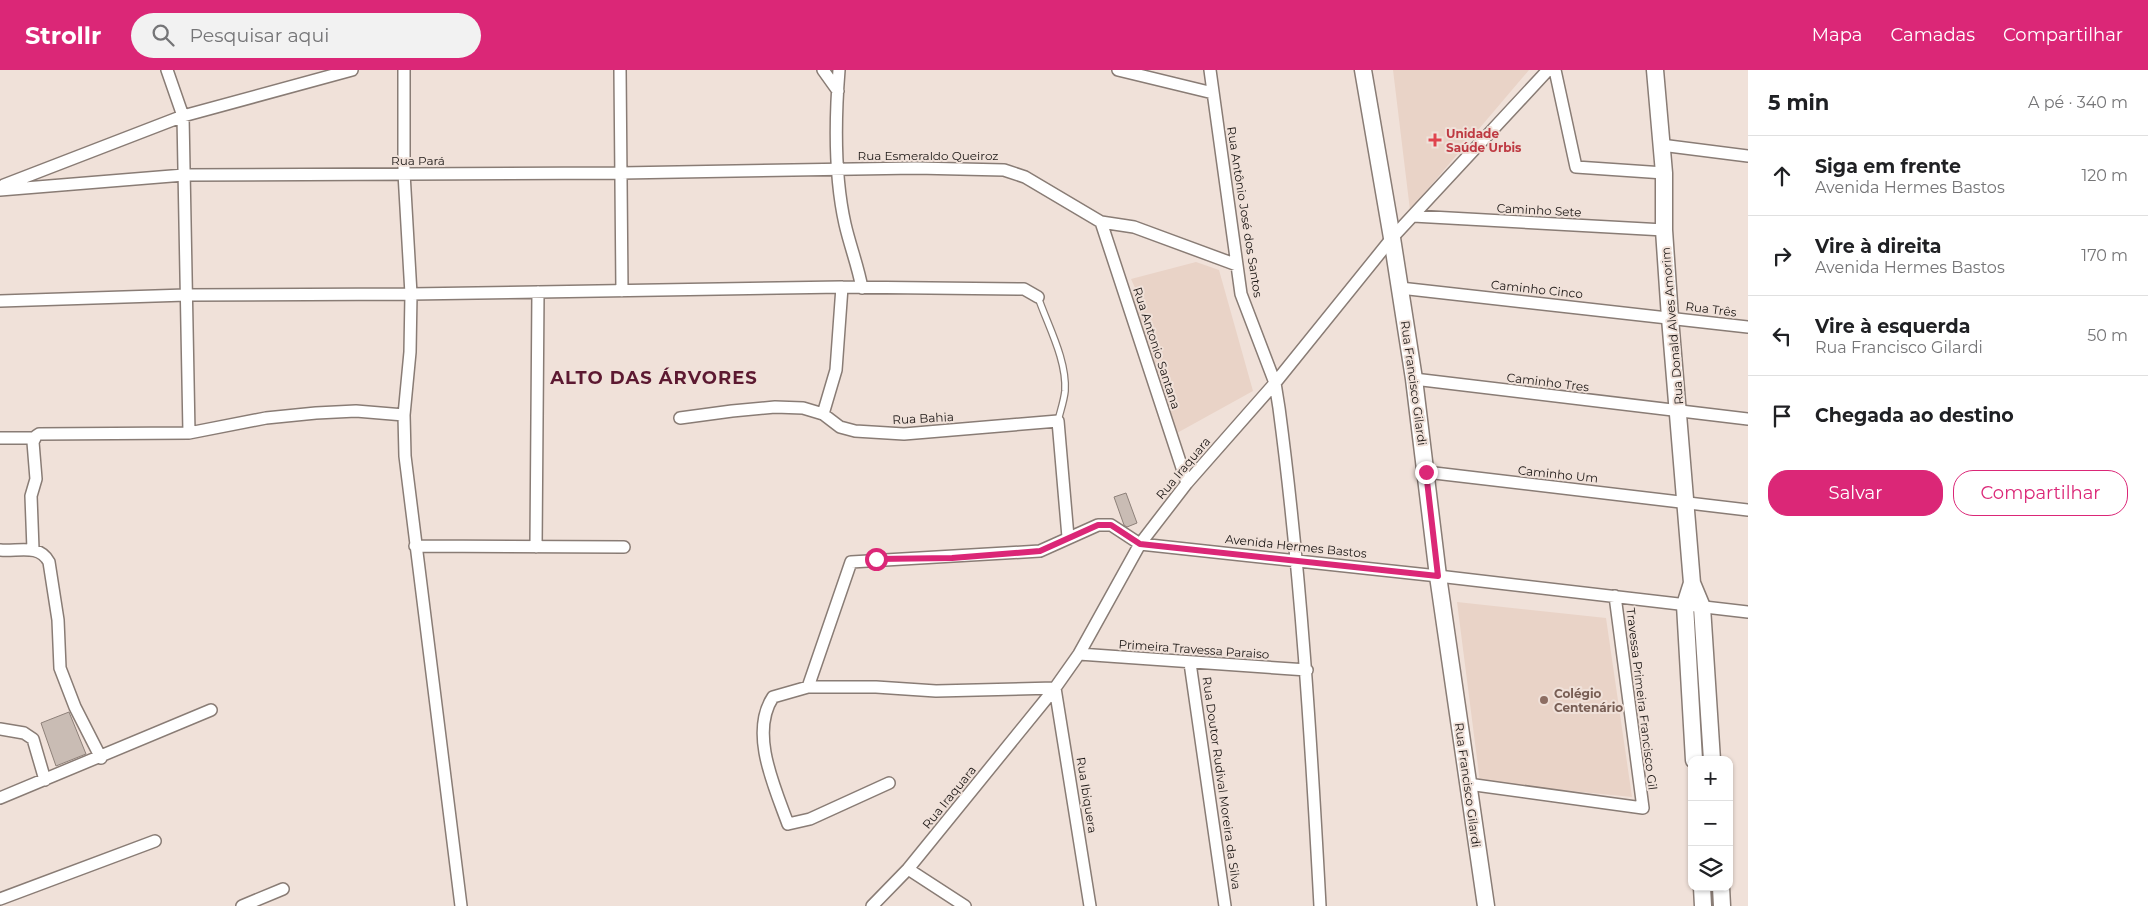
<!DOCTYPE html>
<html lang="pt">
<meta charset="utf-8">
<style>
body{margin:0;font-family:Montserrat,sans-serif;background:#f2f2f2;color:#202124}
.controls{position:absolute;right:15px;bottom:15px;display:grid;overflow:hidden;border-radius:10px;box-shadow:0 1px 4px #0004}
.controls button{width:45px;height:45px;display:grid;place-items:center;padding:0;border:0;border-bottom:1px solid #e0e0e0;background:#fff;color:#202124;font:25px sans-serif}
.stop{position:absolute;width:15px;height:15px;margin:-11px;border:4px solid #db2777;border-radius:50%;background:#fff}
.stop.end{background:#db2777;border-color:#fff;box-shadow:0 1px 5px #0008}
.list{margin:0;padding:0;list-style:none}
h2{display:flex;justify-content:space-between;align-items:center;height:65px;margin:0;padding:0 20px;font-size:21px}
h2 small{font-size:16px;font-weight:400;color:#757577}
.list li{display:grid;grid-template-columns:32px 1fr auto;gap:15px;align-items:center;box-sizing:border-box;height:80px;padding:0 20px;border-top:1px solid #e0e0e0}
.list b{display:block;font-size:19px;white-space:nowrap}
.list p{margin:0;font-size:16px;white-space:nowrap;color:#757577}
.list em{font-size:16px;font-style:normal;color:#757577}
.actions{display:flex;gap:10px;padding:15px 20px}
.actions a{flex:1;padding:11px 0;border:1px solid #db2777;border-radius:20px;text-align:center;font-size:18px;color:#db2777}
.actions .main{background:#db2777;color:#fff}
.icon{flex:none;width:28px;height:28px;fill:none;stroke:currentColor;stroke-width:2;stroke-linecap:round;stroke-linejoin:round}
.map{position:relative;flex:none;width:1748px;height:836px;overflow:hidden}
header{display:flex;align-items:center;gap:30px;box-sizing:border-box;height:70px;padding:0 25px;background:#db2777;color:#fff}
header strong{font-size:24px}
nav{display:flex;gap:28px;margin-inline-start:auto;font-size:18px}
.search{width:350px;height:45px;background:#f2f2f2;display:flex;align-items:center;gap:12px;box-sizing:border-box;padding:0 18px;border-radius:28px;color:#757577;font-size:19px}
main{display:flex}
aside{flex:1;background:#fff}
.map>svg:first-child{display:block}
.built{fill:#e9d3c7}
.building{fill:#c9bcb4;stroke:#8d8079}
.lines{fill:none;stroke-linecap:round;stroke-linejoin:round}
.lane-casing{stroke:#897c75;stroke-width:8}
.street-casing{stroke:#897c75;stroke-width:14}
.secondary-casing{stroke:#897c75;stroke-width:19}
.lane{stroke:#fff;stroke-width:5.5}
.street{stroke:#fff;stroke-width:11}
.secondary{stroke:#fff;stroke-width:16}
.route{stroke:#db2777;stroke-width:6}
.health-dot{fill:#e0444e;stroke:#f0e1d9;stroke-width:2}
.education-dot{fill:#8d6e63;stroke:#f0e1d9;stroke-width:2}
.labels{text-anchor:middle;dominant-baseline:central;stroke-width:4;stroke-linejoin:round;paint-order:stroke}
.health-label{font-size:12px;font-weight:bold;fill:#be3a42;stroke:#f0e1d9;text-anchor:start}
.street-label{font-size:12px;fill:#1b1614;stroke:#f0e1d9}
.education-label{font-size:12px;font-weight:bold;fill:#785e54;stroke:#f0e1d9;text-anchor:start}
.district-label{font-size:18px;font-weight:bold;letter-spacing:1px;fill:#5c1931;stroke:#f0e1d9}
</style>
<header>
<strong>Strollr</strong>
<div class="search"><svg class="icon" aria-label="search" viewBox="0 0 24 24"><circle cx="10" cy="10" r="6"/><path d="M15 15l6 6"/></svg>Pesquisar aqui</div>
<nav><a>Mapa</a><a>Camadas</a><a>Compartilhar</a></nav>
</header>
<main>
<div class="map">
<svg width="1748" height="836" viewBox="0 0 1748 836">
<rect width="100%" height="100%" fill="#f0e1d9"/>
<path class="built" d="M 1393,0 L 1529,0 L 1410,140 Z
M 1196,192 L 1219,200 L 1253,321 L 1177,363 L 1132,239 L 1130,224 L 1137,222 L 1131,209 Z
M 1457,532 L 1606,548 L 1632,727 L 1480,712 Z"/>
<path class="building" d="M 1126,423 L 1137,453 L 1127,457 L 1124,455 L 1114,427 Z
M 69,642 L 86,684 L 56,696 L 41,653 Z"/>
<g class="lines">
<defs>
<path id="lane" d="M 1038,227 C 1048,256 1067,290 1065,321 C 1064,331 1060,342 1058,351"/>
<path id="street" d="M 167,0 L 183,46 L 189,363
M 404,0 L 404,103 L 411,224 L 410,282 L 404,345 L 405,386 L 461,836
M 620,0 L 622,221
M 823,0 L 838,21
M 839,0 C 835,50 834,105 845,154 C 850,176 858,196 862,218
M 1118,0 L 1213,23
M 1210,0 L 1241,224 L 1275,313 L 1279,338 C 1301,503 1311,669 1320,836
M 1555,0 L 1576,97 L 1664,103
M 1661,75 L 1748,86
M 4,115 L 183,46 L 352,0
M 0,120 L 184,105 L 621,103 L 916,98 L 1004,100 L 1025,107 L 1101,152 L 1134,157 L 1237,195
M 1413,146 L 1664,160
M 1101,152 L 1187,413
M 1400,218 L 1748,257
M 0,231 L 186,225 L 411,224 L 842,217 L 1024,219 L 1038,227
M 1414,309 L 1748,349
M 823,344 L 836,300 L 842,217
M 680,348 L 732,341 L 775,337 L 803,338 L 823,344 L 840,357 L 855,361 L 904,364 L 1058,351 L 1068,467
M 0,368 L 34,368
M 1426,402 L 1748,440
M 415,476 L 624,477
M 536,477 L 538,222
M 33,479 L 31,426 L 36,409 L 33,372 L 36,366 L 39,364 L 189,363 L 266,348 L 316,343 L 356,341 L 404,345
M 0,480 C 17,482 39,473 49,492 L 58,550 L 60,598 L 75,637 L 101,688
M 1079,584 L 1307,600
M 1190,593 L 1225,836
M 808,617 L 851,492 L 1040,481 L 1098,455 L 1111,455 L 1140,474 L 1438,506 L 1748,542
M 0,659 L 24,663 L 33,669 L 45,710
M 889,713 L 810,749 L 788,754 C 775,718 749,663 773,627 L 808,617 L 876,617 L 936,621 L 1055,618 L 1090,836
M 1468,714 L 1643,738 L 1615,526
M 0,728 L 211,640
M 908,799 L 965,836
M 0,829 L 155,771
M 242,836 L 283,819
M 872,836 L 908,799 L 1055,618 L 1079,584 L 1140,474 L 1187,413 L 1275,313 L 1392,168 L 1548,0"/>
<path id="secondary" d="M 1363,0 L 1392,168 L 1414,309 L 1438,506 L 1486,836
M 1655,0 L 1664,103 L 1664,160 L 1670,248 L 1692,513 L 1702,537 L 1712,690
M 1692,513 L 1685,535 L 1694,690
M 1702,817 L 1703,836
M 1721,817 L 1722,836"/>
</defs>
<use href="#lane" class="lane-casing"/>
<use href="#street" class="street-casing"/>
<use href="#secondary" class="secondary-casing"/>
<use href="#lane" class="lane"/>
<use href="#street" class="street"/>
<use href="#secondary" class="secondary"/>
</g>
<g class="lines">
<path class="route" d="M 876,489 L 952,488 L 1040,481 L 1098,455 L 1111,455 L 1140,474 L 1438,506 L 1426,402"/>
</g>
<path class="health-dot" d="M1432.5 62.5h5v5h5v5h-5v5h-5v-5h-5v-5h5z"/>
<circle class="education-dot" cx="1544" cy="630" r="5"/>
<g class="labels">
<g class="health-label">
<text x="1446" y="63">Unidade<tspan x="1446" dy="14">Saúde Urbis</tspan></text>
</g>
<g class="street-label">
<text x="928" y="85">Rua Esmeraldo Queiroz</text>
<text x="418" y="90">Rua Pará</text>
<text transform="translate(1539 140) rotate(3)">Caminho Sete</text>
<text transform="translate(1245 142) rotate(81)">Rua Antônio José dos Santos</text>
<text transform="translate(1537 219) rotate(6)">Caminho Cinco</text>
<text transform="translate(1711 239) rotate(7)">Rua Três</text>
<text transform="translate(1672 256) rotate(-95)">Rua Donald Alves Amorim</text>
<text transform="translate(1157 278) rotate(72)">Rua Antonio Santana</text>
<text transform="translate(1548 312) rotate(7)">Caminho Tres</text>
<text transform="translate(1414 313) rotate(82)">Rua Francisco Gilardi</text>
<text transform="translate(923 348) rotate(-3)">Rua Bahia</text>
<text transform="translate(1183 398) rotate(-50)">Rua Iraquara</text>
<text transform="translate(1558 404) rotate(6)">Caminho Um</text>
<text transform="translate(1296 476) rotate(6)">Avenida Hermes Bastos</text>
<text transform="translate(1194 579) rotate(4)">Primeira Travessa Paraiso</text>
<text transform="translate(1642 629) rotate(83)">Travessa Primeira Francisco Gil</text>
<text transform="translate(1222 713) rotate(82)">Rua Doutor Rudival Moreira da Silva</text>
<text transform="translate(1468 715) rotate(82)">Rua Francisco Gilardi</text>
<text transform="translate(1087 725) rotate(81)">Rua Ibiquera</text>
<text transform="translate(949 727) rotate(-51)">Rua Iraquara</text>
</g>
<g class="education-label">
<text x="1554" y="623">Colégio<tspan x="1554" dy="14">Centenário</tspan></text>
</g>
<g class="district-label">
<text x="654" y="308">ALTO DAS ÁRVORES</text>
</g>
</g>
</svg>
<div class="controls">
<button>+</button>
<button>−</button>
<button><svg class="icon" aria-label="layers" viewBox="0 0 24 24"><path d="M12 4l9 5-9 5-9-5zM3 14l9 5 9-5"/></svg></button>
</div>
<div class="stop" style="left:876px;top:489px"></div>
<div class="stop end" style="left:1426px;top:402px"></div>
</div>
<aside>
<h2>5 min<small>A pé · 340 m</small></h2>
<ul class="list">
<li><svg class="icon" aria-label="ahead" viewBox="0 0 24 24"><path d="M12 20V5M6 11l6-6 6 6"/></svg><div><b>Siga em frente</b><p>Avenida Hermes Bastos</p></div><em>120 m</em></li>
<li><svg class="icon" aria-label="right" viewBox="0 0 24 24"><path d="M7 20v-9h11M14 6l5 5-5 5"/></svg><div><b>Vire à direita</b><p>Avenida Hermes Bastos</p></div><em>170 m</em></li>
<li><svg class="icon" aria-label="left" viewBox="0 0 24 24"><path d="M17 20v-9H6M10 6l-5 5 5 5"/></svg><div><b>Vire à esquerda</b><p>Rua Francisco Gilardi</p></div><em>50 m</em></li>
<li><svg class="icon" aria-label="arrive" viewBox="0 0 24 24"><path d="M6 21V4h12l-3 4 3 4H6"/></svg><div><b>Chegada ao destino</b></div></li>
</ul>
<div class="actions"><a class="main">Salvar</a><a>Compartilhar</a></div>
</aside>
</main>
